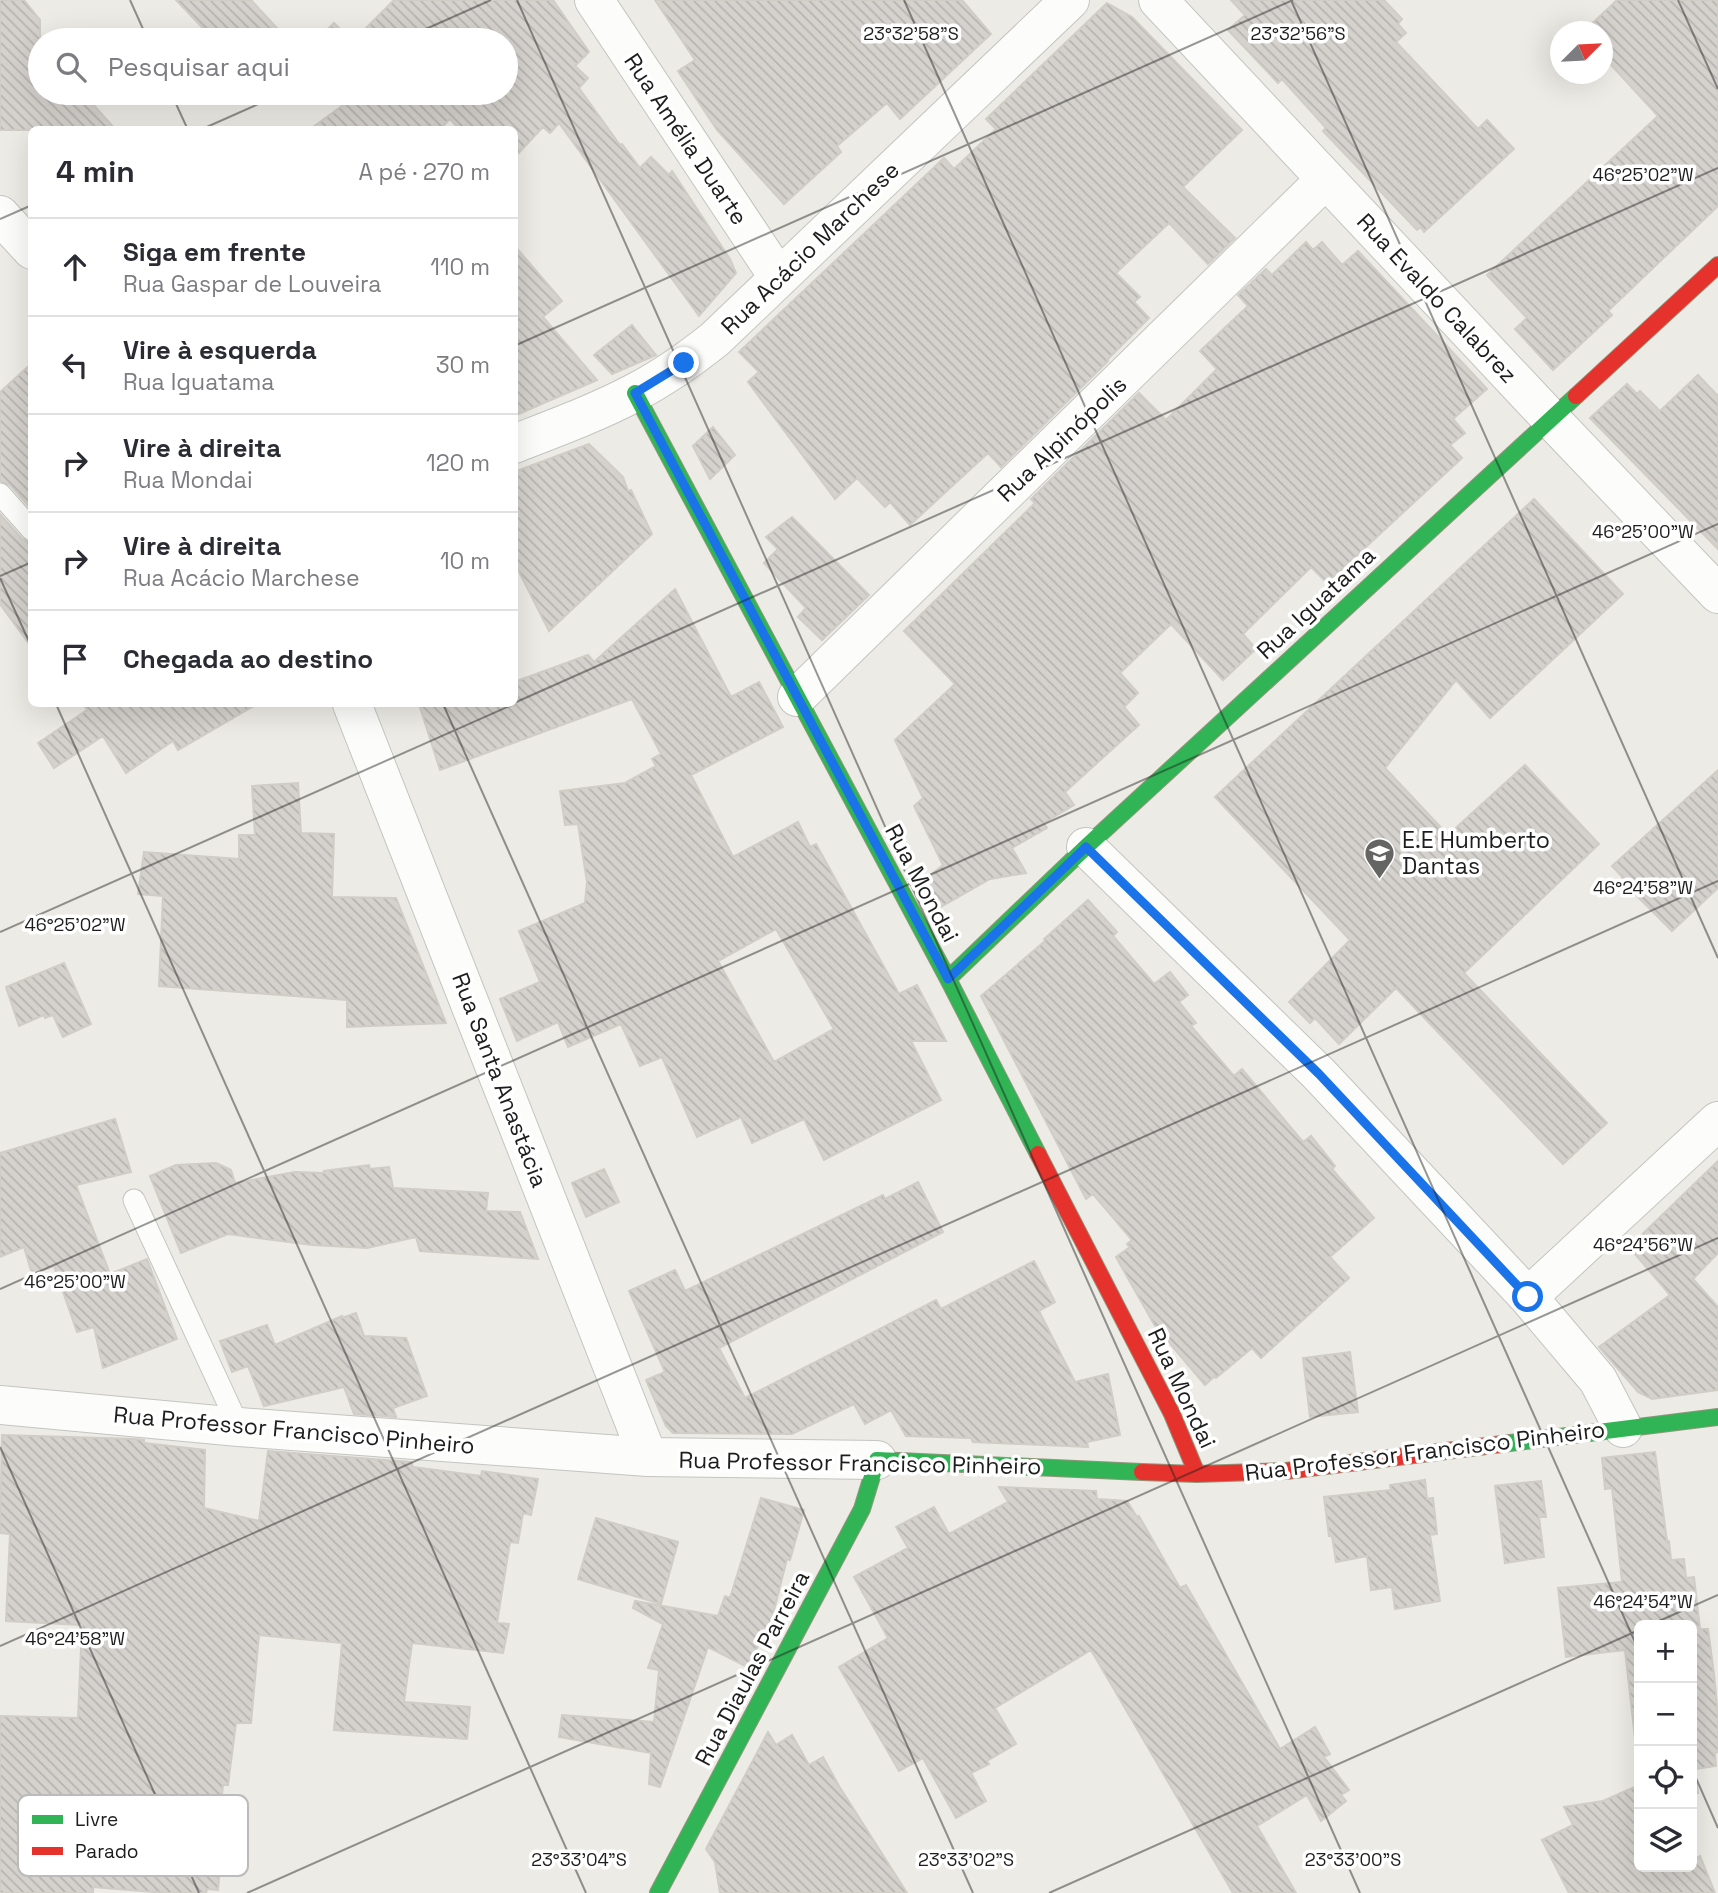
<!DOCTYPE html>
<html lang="pt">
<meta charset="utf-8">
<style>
body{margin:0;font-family:"Space Grotesk",sans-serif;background:#f7f7f7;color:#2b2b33}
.controls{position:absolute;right:21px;bottom:21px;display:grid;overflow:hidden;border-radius:10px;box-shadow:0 7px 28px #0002}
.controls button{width:63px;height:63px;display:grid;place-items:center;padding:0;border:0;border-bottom:2px solid #e1e1e2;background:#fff;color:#2b2b33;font:35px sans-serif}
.compass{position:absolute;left:1550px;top:21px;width:63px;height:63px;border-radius:50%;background:#fff;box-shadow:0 7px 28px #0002;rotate:66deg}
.stop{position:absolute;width:21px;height:21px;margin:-16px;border:5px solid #1a73e8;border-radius:50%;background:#fff}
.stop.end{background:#1a73e8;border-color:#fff;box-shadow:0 2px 7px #0008}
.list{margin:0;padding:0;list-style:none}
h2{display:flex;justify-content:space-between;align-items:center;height:91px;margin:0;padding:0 28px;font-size:30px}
h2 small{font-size:23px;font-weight:400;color:#7c7c81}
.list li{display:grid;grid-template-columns:46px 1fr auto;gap:21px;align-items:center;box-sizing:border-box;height:98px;padding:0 28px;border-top:2px solid #e1e1e2}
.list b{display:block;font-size:26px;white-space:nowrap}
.list p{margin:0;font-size:23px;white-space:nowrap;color:#7c7c81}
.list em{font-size:23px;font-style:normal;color:#7c7c81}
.icon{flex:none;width:38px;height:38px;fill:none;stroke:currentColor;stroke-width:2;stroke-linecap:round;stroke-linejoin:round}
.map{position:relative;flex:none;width:1718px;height:1893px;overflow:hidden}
.search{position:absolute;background:#fff;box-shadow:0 7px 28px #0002;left:28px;top:28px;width:490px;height:77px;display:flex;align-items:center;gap:18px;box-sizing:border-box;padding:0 24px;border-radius:38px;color:#7c7c81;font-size:26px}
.panel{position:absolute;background:#fff;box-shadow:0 7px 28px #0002;left:28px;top:126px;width:490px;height:581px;border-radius:10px}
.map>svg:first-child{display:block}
.building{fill:url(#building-back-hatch);stroke:#d0ccc6;stroke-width:2;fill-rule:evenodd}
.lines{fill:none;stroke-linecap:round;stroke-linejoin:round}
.lane-casing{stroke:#c4c4c1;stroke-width:23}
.street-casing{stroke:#c4c4c1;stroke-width:40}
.fast-casing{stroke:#93967c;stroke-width:18}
.jam-casing{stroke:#93967c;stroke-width:18}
.lane{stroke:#fcfcfb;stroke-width:21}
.street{stroke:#fcfcfb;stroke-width:38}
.fast{stroke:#30b455;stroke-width:16}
.jam{stroke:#e5322d;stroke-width:16}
.route{stroke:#1a73e8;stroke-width:9}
.ticks{fill:none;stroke:#1d1d1d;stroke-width:2;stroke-opacity:0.45}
.labels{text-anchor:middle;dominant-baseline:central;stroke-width:7;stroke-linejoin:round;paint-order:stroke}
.street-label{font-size:23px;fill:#1d1d1d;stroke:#fff}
.poi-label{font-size:23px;fill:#1d1d1d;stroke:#fff;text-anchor:start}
.key{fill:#fff;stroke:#bbb;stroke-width:2}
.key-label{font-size:19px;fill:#1d1d1d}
.ticks-label{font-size:18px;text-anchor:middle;fill:#1d1d1d;stroke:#fff;stroke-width:7;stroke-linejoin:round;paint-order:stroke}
</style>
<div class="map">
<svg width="1718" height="1893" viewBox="0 0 1718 1893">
<defs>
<pattern id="building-back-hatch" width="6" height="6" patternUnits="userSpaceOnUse" patternTransform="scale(1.75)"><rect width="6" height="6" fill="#d5d2cd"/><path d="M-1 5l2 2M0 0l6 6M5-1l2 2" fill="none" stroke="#b6b4b0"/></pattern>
</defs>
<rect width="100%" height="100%" fill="#ecebe5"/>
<path class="building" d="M 0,0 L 24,0 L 40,20 L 40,40 L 35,40 L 40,46 L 40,93 L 83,93 L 116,130 L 0,130 Z
M 176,0 L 251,0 L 288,40 L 214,40 Z
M 394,0 L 553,0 L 589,52 L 575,66 L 588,78 L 579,88 L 620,145 L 622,144 L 640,168 L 651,157 L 669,175 L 672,171 L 730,259 L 736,273 L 699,316 L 559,123 L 550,133 L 543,127 L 514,158 L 514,130 L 460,130 L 450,119 L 439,130 L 309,130 L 350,100 L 342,93 L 506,93 L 506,40 L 354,40 Z
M 655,0 L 962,0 L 991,34 L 900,119 L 887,103 L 837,146 L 841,152 L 784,204 L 717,130 L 678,71 L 695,60 Z
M 1231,0 L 1384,0 L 1402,19 L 1398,24 L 1406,33 L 1396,42 L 1478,129 L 1487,120 L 1514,149 L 1424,232 L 1421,227 L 1417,230 L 1323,131 L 1326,128 L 1282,79 L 1278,83 L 1228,30 L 1245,15 Z
M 1617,0 L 1718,0 L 1718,206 L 1608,311 L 1612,315 L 1553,370 L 1515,329 L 1527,318 L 1487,275 L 1658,116 L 1602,55 L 1602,32 L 1583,32 Z
M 1107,3 L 1132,17 L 1242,130 L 1183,187 L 1235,238 L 1208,264 L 1169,223 L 1116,273 L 1140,297 L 1134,302 L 1149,318 L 1107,360 L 1108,361 L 1001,467 L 988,453 L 910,525 L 890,502 L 885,507 L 857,478 L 835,499 L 748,382 L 759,372 L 739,352 L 944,158 L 954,169 L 996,129 L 986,119 Z
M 334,23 L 351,40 L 316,40 Z
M 1306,242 L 1313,250 L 1322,242 L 1342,265 L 1358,251 L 1487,389 L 1453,419 L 1465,433 L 1450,445 L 1462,458 L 1327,583 L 1311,567 L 1243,634 L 1256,649 L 1223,680 L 1171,624 L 1120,673 L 1138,693 L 1124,707 L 1139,725 L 1065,792 L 1074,805 L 1044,823 L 1047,828 L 1012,848 L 1026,873 L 990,879 L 937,909 L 923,881 L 943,865 L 914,806 L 923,798 L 895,740 L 955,684 L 904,631 L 1035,503 L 1031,499 L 1139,393 L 1166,420 L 1217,369 L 1200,351 L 1248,306 L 1238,295 L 1266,269 L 1272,275 Z
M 514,245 L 562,301 L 543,317 L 597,380 L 514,416 Z
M 632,325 L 656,355 L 612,374 L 594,355 Z
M 32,363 L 32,510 L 10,485 L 0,481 L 0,392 Z
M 1698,375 L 1718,396 L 1718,549 L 1590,418 L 1627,384 L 1637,394 L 1640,391 L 1660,411 Z
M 713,427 L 735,455 L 710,479 L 693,446 Z
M 589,444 L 623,477 L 628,491 L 631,490 L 652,534 L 549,631 L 514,562 L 514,472 Z
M 1534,499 L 1623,594 L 1490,718 L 1456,680 L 1385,768 L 1448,835 L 1525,765 L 1599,844 L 1464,973 L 1607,1123 L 1563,1164 L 1396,988 L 1339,1044 L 1315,1018 L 1310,1023 L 1289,1002 L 1350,940 L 1215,797 Z
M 0,514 L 22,539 L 32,543 L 32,648 L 0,604 Z
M 792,517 L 869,595 L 822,640 L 798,617 L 806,608 L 764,563 L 778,549 L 766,537 Z
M 675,589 L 731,697 L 759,682 L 783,727 L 691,775 L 733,857 L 798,822 L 810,847 L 816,844 L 899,994 L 917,985 L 946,1041 L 911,1041 L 941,1100 L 824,1160 L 804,1119 L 752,1143 L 741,1117 L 697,1137 L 662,1057 L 640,1066 L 621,1024 L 568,1047 L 558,1022 L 517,1041 L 500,999 L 540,982 L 519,931 L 585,903 L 587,882 L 578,824 L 565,825 L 560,791 L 625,783 L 656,766 L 652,759 L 661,754 L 632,699 L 440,770 L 419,704 L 514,704 L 514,682 L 588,655 L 594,662 ZM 776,929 L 834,1029 L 774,1062 L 718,961 Z
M 83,704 L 257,704 L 178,750 L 173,741 L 126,773 L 103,736 L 54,768 L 38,743 L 87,710 Z
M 1718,770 L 1718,888 L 1672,931 L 1636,895 L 1638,894 L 1612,866 Z
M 298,783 L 301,833 L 334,834 L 332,897 L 396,898 L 446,1023 L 347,1027 L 347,1000 L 159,986 L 163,896 L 138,894 L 144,852 L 239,859 L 239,835 L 255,835 L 252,786 Z
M 1088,900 L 1117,932 L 1113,936 L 1154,984 L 1170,972 L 1188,995 L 1179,1002 L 1196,1023 L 1191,1026 L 1234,1076 L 1242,1069 L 1303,1142 L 1311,1136 L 1335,1166 L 1332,1169 L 1374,1218 L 1330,1257 L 1349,1278 L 1261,1358 L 1252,1348 L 1216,1378 L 1215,1376 L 1205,1385 L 1155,1326 L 1116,1257 L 1130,1247 L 1127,1244 L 1132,1240 L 1093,1194 L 1086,1199 L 981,996 L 1045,941 L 1044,939 Z
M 64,963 L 91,1024 L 63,1037 L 53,1015 L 45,1018 L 44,1015 L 19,1026 L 6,987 Z
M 115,1119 L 131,1172 L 76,1185 L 110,1274 L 147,1259 L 177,1339 L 103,1368 L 94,1327 L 77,1332 L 54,1266 L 32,1274 L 24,1247 L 0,1257 L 0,1153 Z
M 1718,1161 L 1718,1253 L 1693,1279 L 1718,1307 L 1718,1390 L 1652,1399 L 1638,1392 L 1599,1347 L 1670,1295 L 1629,1247 Z
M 216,1163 L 231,1170 L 235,1183 L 295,1172 L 324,1173 L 324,1171 L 369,1165 L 370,1169 L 389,1167 L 393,1188 L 488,1193 L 486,1211 L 520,1212 L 538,1259 L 420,1251 L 416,1237 L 367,1248 L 312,1245 L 228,1234 L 181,1253 L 150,1176 L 176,1165 Z
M 604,1169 L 619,1202 L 586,1217 L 572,1183 Z
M 918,1182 L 943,1232 L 719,1348 L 745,1398 L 936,1300 L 941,1309 L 1034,1261 L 1055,1302 L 1039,1311 L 1075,1382 L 1108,1374 L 1120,1435 L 1087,1442 L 1088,1447 L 973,1442 L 971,1438 L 906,1436 L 891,1410 L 865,1424 L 854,1404 L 792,1434 L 673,1433 L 666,1426 L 646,1380 L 665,1372 L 629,1291 L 675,1270 L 685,1291 L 883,1195 L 885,1199 Z
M 356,1313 L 364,1336 L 406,1338 L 427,1396 L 393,1408 L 396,1417 L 354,1414 L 344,1387 L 264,1406 L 248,1366 L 232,1372 L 220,1341 L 267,1325 L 275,1345 L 342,1316 L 342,1318 Z
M 1350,1352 L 1358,1412 L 1310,1417 L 1303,1358 Z
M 2,1435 L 134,1439 L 144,1440 L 144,1443 L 205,1450 L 204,1508 L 259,1521 L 268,1451 L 411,1462 L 413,1467 L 481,1476 L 482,1471 L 538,1479 L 531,1515 L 523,1513 L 518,1543 L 510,1542 L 497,1623 L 509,1624 L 503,1653 L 412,1643 L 404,1702 L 470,1707 L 467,1739 L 334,1730 L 342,1643 L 259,1635 L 251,1723 L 236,1723 L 228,1785 L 223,1785 L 216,1855 L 221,1856 L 218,1890 L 207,1889 L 206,1893 L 166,1893 L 93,1887 L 93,1893 L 0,1893 L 0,1716 L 78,1718 L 82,1625 L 6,1621 L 10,1534 L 0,1533 Z
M 1655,1452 L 1667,1541 L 1669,1541 L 1671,1560 L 1684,1559 L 1686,1578 L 1694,1577 L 1700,1629 L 1708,1629 L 1714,1674 L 1718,1716 L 1718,1752 L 1715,1753 L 1716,1766 L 1695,1769 L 1698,1793 L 1692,1793 L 1692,1625 L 1639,1625 L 1639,1774 L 1625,1650 L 1566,1657 L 1558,1588 L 1622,1582 L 1612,1488 L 1605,1489 L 1602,1458 Z
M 1425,1480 L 1427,1499 L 1433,1498 L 1437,1534 L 1430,1535 L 1440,1601 L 1395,1609 L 1392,1587 L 1371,1590 L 1367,1556 L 1336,1562 L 1332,1536 L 1329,1536 L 1324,1497 L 1391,1490 L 1390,1485 Z
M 1541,1481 L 1546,1517 L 1539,1517 L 1544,1557 L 1505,1563 L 1495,1486 Z
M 999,1487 L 1096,1491 L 1097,1499 L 1127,1501 L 1137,1517 L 1139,1516 L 1180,1588 L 1186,1585 L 1280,1749 L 1315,1727 L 1330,1754 L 1324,1757 L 1349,1790 L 1341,1795 L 1346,1801 L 1321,1821 L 1307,1795 L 1257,1826 L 1296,1893 L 1233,1893 L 1091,1650 L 995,1708 L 1016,1744 L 987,1761 L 989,1764 L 971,1773 L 986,1801 L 956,1818 L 923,1758 L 899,1771 L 839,1667 L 888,1638 L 854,1577 L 908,1548 L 896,1527 L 934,1507 L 949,1534 L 1008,1502 Z
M 761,1498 L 804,1510 L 790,1560 L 787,1559 L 771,1622 L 747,1667 L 708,1647 L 660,1787 L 649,1784 L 651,1753 L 559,1737 L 562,1715 L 654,1722 L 659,1670 L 648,1668 L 663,1624 L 633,1608 L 635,1601 L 718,1616 L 725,1596 L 730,1598 Z
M 596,1518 L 678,1542 L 661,1604 L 578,1579 Z
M 768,1732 L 776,1745 L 792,1735 L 809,1765 L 823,1757 L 839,1786 L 907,1893 L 720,1893 L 715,1862 L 706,1849 Z
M 1639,1785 L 1639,1867 L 1692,1867 L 1692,1850 L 1696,1858 L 1700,1856 L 1715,1893 L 1569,1893 L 1542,1840 L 1573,1825 L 1564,1807 L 1603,1801 Z"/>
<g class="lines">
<defs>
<path id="lane" d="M 0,494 L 32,530
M 134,1200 L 239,1427"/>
<path id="street" d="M 594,0 L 779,278
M 1158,0 L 1550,418 L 1718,594
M 0,215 L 32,250
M 514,444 C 555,428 596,413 634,393 C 663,378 690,359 715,339 L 1070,0
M 797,697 L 1326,179
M 352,704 L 648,1457
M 1086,847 L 1319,1074 L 1528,1297 L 1598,1380 L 1623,1428
M 1528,1297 L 1718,1121
M 0,1405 L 239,1427 L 648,1457 L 877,1460"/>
<path id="fast" d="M 635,393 L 948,979 L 1038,1154
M 948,979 L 1086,847 L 1576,396
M 1502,1444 L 1718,1417
M 658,1893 L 862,1509 L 877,1460 L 1142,1472"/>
<path id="jam" d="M 1576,396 L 1718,265
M 1038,1154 L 1172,1414 L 1197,1474
M 1142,1472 L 1197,1474 L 1286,1471 L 1502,1444"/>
</defs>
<use href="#lane" class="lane-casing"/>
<use href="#street" class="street-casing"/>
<use href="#fast" class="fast-casing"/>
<use href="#jam" class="jam-casing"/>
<use href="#lane" class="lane"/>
<use href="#street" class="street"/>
<use href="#fast" class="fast"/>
<use href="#jam" class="jam"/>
</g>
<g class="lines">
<path class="route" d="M 684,363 L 635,393 L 948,979 L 1086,847 L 1319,1074 L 1528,1297"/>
</g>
<path class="ticks" d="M 130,0 L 148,40M 517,0 L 1360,1893M 904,0 L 1639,1651M 1291,0 L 1718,958M 1678,0 L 1718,89M 401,40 L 491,0M 171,93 L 188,130M 200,130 L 283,93M 0,219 L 32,205M 514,346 L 1293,0M 0,576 L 32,562M 0,578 L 32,648M 514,703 L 1718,168M 56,704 L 586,1893M 443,704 L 973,1893M 0,932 L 514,704M 0,1289 L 1718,524M 0,1447 L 199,1893M 1650,1625 L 1718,1595M 0,1646 L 1718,881M 1692,1769 L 1718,1828M 247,1893 L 1718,1238M 1049,1893 L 1639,1630"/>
<defs>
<symbol id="school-pin" viewBox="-11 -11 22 30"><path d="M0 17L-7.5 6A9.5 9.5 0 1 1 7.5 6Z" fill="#656563" stroke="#fff"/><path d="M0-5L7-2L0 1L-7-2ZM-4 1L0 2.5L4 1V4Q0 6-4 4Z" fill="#fff"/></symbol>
</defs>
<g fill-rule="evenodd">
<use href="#school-pin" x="1362" y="836" width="35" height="47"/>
</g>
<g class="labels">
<g class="street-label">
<text transform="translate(686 139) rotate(56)">Rua Amélia Duarte</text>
<text transform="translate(810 248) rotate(-44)">Rua Acácio Marchese</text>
<text transform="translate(1437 298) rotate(47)">Rua Evaldo Calabrez</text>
<text transform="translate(1062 439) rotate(-44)">Rua Alpinópolis</text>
<text transform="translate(1316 603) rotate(-43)">Rua Iguatama</text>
<text transform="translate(922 883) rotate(62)">Rua Mondai</text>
<text transform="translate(500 1080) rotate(69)">Rua Santa Anastácia</text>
<text transform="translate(1182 1388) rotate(65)">Rua Mondai</text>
<text transform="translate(294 1430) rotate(5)">Rua Professor Francisco Pinheiro</text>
<text transform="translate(1425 1451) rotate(-7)">Rua Professor Francisco Pinheiro</text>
<text transform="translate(860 1463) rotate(1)">Rua Professor Francisco Pinheiro</text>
<text transform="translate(752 1668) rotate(-62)">Rua Diaulas Parreira</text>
</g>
<g class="poi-label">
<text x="1402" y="840">E.E Humberto<tspan x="1402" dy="26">Dantas</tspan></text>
</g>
</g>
<rect x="18" y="1795" width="230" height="81" rx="10" class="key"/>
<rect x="32" y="1815" width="31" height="9" fill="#30b455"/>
<rect x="32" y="1847" width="31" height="8" fill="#e5322d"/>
<g class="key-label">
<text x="75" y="1826">Livre</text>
<text x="75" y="1858">Parado</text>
</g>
<g class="ticks-label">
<text x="1298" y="40">23°32'56"S</text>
<text x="911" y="40">23°32'58"S</text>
<text x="1643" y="181">46°25'02"W</text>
<text x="1643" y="538">46°25'00"W</text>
<text x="1643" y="894">46°24'58"W</text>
<text x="75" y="931">46°25'02"W</text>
<text x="1643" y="1251">46°24'56"W</text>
<text x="75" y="1288">46°25'00"W</text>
<text x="1643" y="1608">46°24'54"W</text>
<text x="75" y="1645">46°24'58"W</text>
<text x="579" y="1866">23°33'04"S</text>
<text x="966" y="1866">23°33'02"S</text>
<text x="1353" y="1866">23°33'00"S</text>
</g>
</svg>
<div class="controls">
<button>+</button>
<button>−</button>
<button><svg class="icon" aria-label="locate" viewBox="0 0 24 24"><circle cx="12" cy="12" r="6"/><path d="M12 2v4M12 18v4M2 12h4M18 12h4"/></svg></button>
<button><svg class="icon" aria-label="layers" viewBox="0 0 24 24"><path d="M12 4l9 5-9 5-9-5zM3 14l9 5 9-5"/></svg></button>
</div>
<svg class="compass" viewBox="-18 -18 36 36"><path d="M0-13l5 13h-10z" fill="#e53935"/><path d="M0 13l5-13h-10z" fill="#7c7c81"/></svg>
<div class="stop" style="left:1528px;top:1297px"></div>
<div class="stop end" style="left:684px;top:363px"></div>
<div class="search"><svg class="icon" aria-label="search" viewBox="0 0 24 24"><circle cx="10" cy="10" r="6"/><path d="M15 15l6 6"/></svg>Pesquisar aqui</div>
<section class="panel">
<h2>4 min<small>A pé · 270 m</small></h2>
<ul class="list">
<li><svg class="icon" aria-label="ahead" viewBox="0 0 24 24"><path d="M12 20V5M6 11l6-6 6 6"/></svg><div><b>Siga em frente</b><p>Rua Gaspar de Louveira</p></div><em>110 m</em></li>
<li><svg class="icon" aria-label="left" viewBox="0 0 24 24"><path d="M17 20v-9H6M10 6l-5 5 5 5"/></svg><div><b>Vire à esquerda</b><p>Rua Iguatama</p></div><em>30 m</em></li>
<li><svg class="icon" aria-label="right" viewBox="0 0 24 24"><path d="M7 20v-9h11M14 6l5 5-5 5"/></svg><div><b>Vire à direita</b><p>Rua Mondai</p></div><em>120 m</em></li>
<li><svg class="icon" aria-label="right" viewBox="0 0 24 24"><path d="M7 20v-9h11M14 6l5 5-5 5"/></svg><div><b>Vire à direita</b><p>Rua Acácio Marchese</p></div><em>10 m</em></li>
<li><svg class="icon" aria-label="arrive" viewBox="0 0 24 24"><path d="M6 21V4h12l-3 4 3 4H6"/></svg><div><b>Chegada ao destino</b></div></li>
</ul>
</section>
</div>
